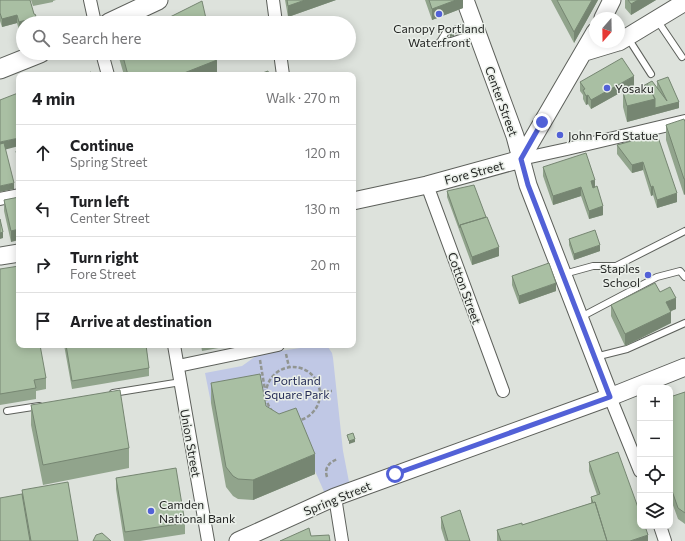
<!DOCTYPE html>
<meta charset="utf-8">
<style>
body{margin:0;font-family:Commissioner,sans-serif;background:#f6f6f6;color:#202124}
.controls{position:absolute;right:12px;bottom:12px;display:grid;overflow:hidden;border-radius:8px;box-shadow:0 2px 10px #0003}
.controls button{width:36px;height:36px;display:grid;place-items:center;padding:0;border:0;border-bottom:1px solid #e0e0e0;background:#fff;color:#202124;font:20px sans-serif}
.compass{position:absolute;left:589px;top:12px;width:36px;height:36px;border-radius:50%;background:#fff;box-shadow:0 2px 10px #0003;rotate:200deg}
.stop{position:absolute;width:12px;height:12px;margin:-9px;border:3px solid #5261d7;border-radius:50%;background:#fff}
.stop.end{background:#5261d7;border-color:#fff;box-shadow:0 1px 4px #0008}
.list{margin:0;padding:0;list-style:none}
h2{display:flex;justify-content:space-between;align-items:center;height:52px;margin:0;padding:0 16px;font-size:17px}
h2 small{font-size:13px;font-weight:400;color:#757577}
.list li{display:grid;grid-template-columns:26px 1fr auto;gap:12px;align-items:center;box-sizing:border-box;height:56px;padding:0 16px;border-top:1px solid #e0e0e0}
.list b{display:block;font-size:15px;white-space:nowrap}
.list p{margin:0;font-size:13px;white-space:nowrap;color:#757577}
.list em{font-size:13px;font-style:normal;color:#757577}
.icon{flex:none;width:22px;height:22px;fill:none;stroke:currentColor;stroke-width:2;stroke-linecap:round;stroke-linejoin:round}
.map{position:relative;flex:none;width:685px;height:541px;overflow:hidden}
.search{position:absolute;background:#fff;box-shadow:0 2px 10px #0003;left:16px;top:16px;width:340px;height:44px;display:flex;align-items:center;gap:10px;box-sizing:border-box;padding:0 14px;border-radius:22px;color:#757577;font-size:15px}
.panel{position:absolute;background:#fff;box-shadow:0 2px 10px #0003;left:16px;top:72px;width:340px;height:276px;border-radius:8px}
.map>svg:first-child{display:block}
.green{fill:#c0c8e5}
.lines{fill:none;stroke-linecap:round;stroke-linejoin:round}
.lane-casing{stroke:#5d605b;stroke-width:8}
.street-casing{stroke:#5d605b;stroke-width:14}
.secondary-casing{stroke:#5d605b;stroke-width:19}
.primary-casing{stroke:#5d605b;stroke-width:21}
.path{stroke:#919591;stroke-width:2.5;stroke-dasharray:4 2;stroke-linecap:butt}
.lane{stroke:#fff;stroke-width:6}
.street{stroke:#fff;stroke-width:12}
.secondary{stroke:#fff;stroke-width:17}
.primary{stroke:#fff;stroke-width:19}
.wall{fill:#91a48c}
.shaded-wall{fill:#768672}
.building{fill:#a9bfa3;stroke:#768672}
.route{stroke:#5261d7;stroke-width:5}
.poi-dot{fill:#5261d7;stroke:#eaefe9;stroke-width:1.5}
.labels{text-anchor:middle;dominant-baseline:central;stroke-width:3;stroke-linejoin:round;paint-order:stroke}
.poi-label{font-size:12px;fill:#242624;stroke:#eaefe9;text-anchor:start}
.street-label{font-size:12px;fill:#242624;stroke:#eaefe9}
.park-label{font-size:12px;fill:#242b56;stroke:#eaefe9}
</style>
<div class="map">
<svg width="685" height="541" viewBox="0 0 685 541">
<rect width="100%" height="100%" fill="#dde2dc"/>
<path class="green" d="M 321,345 L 328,347 L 332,353 L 333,358 L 343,451 L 350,487 L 326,496 L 296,428 L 279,434 L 260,394 L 211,403 L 205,373 L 242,366 L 259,354 Z"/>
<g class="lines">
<defs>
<path id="lane" d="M 657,20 L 682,57
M 628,38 L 651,74
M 440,42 L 446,32 L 472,25
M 440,42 L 451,41 L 475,33
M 564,274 L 593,266 L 616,266 L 685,231
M 581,317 L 657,277 L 680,271 L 685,277
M 595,357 L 627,349 L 685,323
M 113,393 L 181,382
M 7,411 L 39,406"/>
<path id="street" d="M 90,0 L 95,23
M 273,0 L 276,23
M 102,53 L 108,75
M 280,53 L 283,75
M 521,159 L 567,149 L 685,121
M 427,185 L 503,391
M 0,199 L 19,195
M 174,345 L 208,541
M 178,366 L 278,345
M 610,397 L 640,471
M 335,497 L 342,541
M 660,526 L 665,541"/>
<path id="secondary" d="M 465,0 L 515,136 L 528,185 L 610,397
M 603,18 L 612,0
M 619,42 L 685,2
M 585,52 L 618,42
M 353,201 L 427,185 L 521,159 L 595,32
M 0,256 L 19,253
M 238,541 L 335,497 L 610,397 L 685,367"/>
<path id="primary" d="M 109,23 L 158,0
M 0,69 L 40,53"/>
</defs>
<use href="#lane" class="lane-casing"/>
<use href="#street" class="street-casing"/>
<use href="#secondary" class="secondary-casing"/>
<use href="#primary" class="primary-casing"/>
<path class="path" d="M 286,354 L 289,367
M 260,360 L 265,390
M266 394a27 27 0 1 1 54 0a27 27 0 1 1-54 0Z
M 319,392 L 332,391
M 327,477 C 324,468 329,462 338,459"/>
<use href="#lane" class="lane"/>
<use href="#street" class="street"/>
<use href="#secondary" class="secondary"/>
<use href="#primary" class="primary"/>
</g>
<path class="wall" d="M 0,0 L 30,0 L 36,23 L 23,23 L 23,29 L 19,30 L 17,23 L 2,27 L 0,21 Z
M 31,0 L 56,0 L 53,1 L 53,2 L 33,6 Z
M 285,0 L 336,0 L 288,17 Z
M 425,0 L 463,0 L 463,8 L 432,20 Z
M 551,0 L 598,0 L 574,43 Z
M 625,0 L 656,0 L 631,15 L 625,8 Z
M 119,53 L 215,53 L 217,75 L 124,75 L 119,58 Z
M 657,81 L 679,108 L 627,122 L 623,107 L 623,92 L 657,87 Z
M 580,82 L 634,85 L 591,109 L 588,104 L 586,105 L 583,99 L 583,95 L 580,91 Z
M 685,122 L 685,194 L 684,195 L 666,140 L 666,125 Z
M 657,134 L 677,202 L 657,208 L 653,195 L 651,196 L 643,170 L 632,173 L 617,154 L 617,145 Z
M 16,151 L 19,151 L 19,171 L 16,157 Z
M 543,167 L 595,187 L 603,215 L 589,219 L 581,196 L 553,205 L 543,176 Z
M 447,191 L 499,256 L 472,265 L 447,197 Z
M 19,197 L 11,242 L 4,211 L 4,200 Z
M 569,239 L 600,251 L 574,260 L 569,245 Z
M 0,269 L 46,378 L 46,389 L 36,391 L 36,399 L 0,405 Z
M 512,276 L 556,291 L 519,304 L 512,285 Z
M 660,292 L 676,309 L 671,311 L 671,323 L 625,346 L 611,316 L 611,305 Z
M 64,345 L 146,345 L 149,368 L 149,376 L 72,389 Z
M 201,345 L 235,345 L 202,351 Z
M 211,383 L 266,406 L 315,474 L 253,500 L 238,499 L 233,496 L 226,487 L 211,403 Z
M 685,392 L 685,524 L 678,519 L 670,497 L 670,397 Z
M 31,405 L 129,448 L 129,468 L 43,485 L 31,425 Z
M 589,462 L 648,541 L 497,541 L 497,530 L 522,525 L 591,503 L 591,497 L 597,495 L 589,471 Z
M 116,478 L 185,523 L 185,534 L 140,541 L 124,541 L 116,489 Z
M 22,490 L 78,541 L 0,541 L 22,494 Z
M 441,517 L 470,541 L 445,541 L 441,528 Z"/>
<path class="shaded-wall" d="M 305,0 L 336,0 L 288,17 L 288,6 Z
M 456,0 L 463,0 L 463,8 L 432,20 L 432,9 Z
M 592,0 L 598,0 L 574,43 L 574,32 Z
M 638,0 L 656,0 L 631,15 L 631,4 Z
M 17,15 L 17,23 L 2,27 L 2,19 Z
M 36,15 L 36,23 L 33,23 L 33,20 Z
M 30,19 L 30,23 L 23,23 L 23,29 L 19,30 L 19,22 Z
M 454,33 L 454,36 L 450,37 L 450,34 Z
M 217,60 L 217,75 L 179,75 Z
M 634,76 L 634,85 L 591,109 L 591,100 Z
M 588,95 L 588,104 L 586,105 L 586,96 Z
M 655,99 L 679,102 L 679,108 L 627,122 L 627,106 Z
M 19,138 L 19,146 L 0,151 L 0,142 Z
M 643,162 L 643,170 L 632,173 L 632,165 Z
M 684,179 L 685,179 L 685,194 L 684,195 Z
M 595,180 L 595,189 L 591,190 L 591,181 Z
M 14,183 L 14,189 L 0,192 L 0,186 Z
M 653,186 L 653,195 L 651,196 L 651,187 Z
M 581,187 L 581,196 L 553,205 L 553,196 Z
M 677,193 L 677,202 L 657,208 L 657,200 Z
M 603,206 L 603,215 L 589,219 L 589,211 Z
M 19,229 L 19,240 L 11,242 L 11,231 Z
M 3,232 L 3,238 L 0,239 L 0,233 Z
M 600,245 L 600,251 L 574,260 L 574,254 Z
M 499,247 L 499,256 L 472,265 L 472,257 Z
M 556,283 L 556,291 L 519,304 L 519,296 Z
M 676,298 L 676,309 L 666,313 L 666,302 Z
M 671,312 L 671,323 L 625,346 L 625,334 Z
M 355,439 L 355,442 L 349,444 L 349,441 Z
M 315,454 L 315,474 L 253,500 L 253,480 Z
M 648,535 L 648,541 L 630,541 Z"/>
<path class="building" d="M 0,0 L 30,0 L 34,14 L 36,15 L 33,20 L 30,19 L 19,22 L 17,15 L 2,19 L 0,13 Z
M 287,0 L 305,0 L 288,6 Z
M 429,0 L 456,0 L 432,9 Z
M 557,0 L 592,0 L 574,32 Z
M 628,0 L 638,0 L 631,4 Z
M 202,1 L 207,23 L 158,23 Z
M 453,31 L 454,33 L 450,34 L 449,32 Z
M 122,53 L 215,53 L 217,60 L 179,75 L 128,75 Z
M 622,58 L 634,76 L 591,100 L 588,95 L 586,96 L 583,90 L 585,89 L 580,82 Z
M 268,71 L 269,75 L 257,75 Z
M 91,72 L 92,75 L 82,75 Z
M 668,77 L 679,102 L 655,108 L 655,99 L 648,85 L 643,86 L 652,81 L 667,101 L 657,81 Z
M 648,85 L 655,99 L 627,106 L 623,92 Z
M 18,93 L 19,95 L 19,138 L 0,142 L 0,100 Z
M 684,119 L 685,122 L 685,179 L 684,179 L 666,125 Z
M 657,134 L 677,193 L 657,200 L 653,186 L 651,187 L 643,162 L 632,165 L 617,145 Z
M 4,143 L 14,183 L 0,186 L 0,144 Z
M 16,151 L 19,151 L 19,165 Z
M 586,153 L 595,180 L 591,181 L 593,188 L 597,186 L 603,206 L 589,211 L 581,187 L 553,196 L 543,167 Z
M 474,185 L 486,217 L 460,225 L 460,228 L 447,191 Z
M 19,197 L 19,229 L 11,231 L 4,200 Z
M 487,217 L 499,247 L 472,257 L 460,225 Z
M 0,219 L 3,232 L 0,233 Z
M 595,230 L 600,245 L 574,254 L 569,239 Z
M 549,263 L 556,283 L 519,296 L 512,276 Z
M 19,266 L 19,345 L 40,345 L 46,378 L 34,380 L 36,388 L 0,394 L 0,269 Z
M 655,283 L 660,292 L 670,287 L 676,298 L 666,302 L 671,312 L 625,334 L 611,305 Z
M 66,345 L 146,345 L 149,368 L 72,381 Z
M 260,374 L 266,406 L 279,414 L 296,408 L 315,454 L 253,480 L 238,479 L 233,476 L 226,467 L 211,383 Z
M 120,390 L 129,448 L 43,465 L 31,405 Z
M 685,392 L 685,513 L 678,508 L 670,485 L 670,397 Z
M 353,433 L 355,439 L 349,441 L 347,435 Z
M 618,452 L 640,513 L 640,526 L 645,526 L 648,535 L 630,541 L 607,541 L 595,502 L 593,503 L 591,497 L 600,494 L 589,462 Z
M 176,468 L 185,523 L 125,532 L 116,478 Z
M 68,482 L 78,541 L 31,541 L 22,490 Z
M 22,494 L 30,541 L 0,541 L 0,498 Z
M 595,502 L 607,541 L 501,541 L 497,530 L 522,523 L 522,525 Z
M 460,510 L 470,541 L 448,541 L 441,517 Z
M 309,528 L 311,536 L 329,535 L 330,541 L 280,541 Z
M 102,533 L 111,541 L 93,541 L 96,535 Z"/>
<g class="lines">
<path class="route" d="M 395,474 L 610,397 L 528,185 L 521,159 L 542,122"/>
</g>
<g class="poi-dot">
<circle cx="439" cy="14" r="4"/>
<circle cx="607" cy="88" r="4"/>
<circle cx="560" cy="135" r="4"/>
<circle cx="648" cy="275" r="4"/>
<circle cx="151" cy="511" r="4"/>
</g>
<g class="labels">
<g class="poi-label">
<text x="439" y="28" text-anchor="middle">Canopy Portland<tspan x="439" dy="14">Waterfront</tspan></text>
<text x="615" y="88">Yosaku</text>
<text x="568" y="135">John Ford Statue</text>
<text x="640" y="268" text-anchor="end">Staples<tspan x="640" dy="14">School</tspan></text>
<text x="159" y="504">Camden<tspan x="159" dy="14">National Bank</tspan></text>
</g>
<g class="street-label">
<text transform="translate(502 101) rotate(70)">Center Street</text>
<text transform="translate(474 172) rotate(-15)">Fore Street</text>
<text transform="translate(465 288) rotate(70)">Cotton Street</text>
<text transform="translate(191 443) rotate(80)">Union Street</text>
<text transform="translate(337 498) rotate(-22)">Spring Street</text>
</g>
<g class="park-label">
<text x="297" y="380">Portland<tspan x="297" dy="14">Square Park</tspan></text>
</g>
</g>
</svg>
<div class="controls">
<button>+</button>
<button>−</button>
<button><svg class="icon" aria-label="locate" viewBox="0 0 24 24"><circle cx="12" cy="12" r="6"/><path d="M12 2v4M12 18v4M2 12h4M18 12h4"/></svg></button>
<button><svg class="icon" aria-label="layers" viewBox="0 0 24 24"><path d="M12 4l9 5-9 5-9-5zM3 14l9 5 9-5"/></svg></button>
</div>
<svg class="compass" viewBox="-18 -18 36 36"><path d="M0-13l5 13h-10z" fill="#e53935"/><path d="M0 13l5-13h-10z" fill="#757577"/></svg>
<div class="stop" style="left:395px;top:474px"></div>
<div class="stop end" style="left:542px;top:122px"></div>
<div class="search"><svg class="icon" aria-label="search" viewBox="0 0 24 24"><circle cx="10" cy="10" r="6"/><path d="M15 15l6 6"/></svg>Search here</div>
<section class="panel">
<h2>4 min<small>Walk · 270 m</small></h2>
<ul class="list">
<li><svg class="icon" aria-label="ahead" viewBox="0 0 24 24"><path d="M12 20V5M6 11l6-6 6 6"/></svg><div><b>Continue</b><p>Spring Street</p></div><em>120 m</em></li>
<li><svg class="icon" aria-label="left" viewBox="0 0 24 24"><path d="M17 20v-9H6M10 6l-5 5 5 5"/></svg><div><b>Turn left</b><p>Center Street</p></div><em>130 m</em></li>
<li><svg class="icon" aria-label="right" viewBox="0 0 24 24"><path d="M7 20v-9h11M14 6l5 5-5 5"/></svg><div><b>Turn right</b><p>Fore Street</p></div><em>20 m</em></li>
<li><svg class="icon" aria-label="arrive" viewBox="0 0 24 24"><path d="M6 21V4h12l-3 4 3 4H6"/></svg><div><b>Arrive at destination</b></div></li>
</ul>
</section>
</div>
